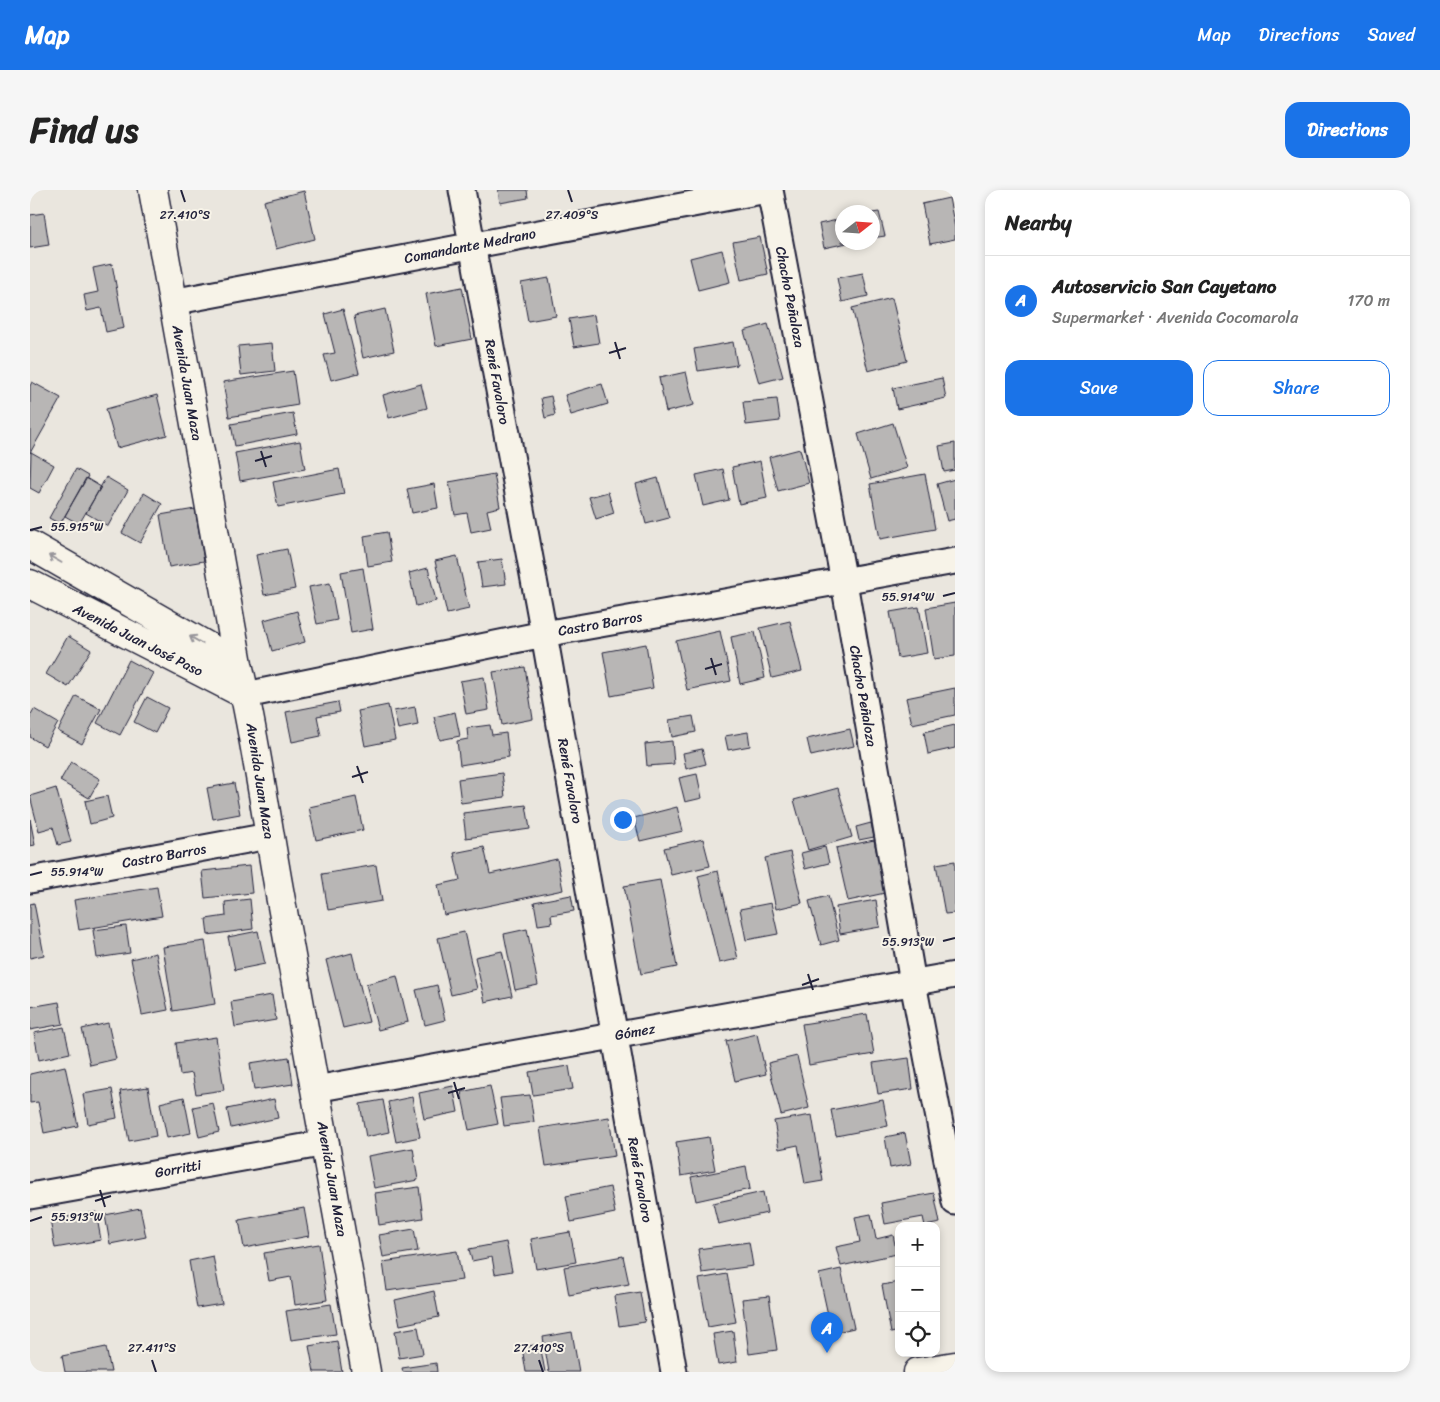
<!DOCTYPE html>
<meta charset="utf-8">
<style>
body{margin:0;font-family:Sriracha,sans-serif;background:#f6f6f6;color:#222}
.controls{position:absolute;right:15px;bottom:15px;display:grid;overflow:hidden;border-radius:10px;box-shadow:0 2px 8px #0003}
.controls button{width:45px;height:45px;display:grid;place-items:center;padding:0;border:0;border-bottom:1px solid #e0e0e0;background:#fff;color:#222;font:25px sans-serif}
.compass{position:absolute;left:805px;top:15px;width:45px;height:45px;border-radius:50%;background:#fff;box-shadow:0 2px 8px #0003;rotate:73deg}
.you{position:absolute;left:592px;top:629px;width:18px;height:18px;margin:-12px;border:4px solid #fff;border-radius:50%;background:#1a73e8;box-shadow:0 0 0 8px #1a73e833}
.badge{display:grid;place-items:center;width:32px;height:32px;border-radius:50%;background:#1a73e8;color:#fff;font-size:16px;font-weight:700}
.pin{position:absolute;translate:-50% -41px;filter:drop-shadow(0 1px 2px #0008)}
.pin::after{content:'';position:absolute;top:26px;width:18px;height:15px;background:inherit;clip-path:polygon(0 0,100% 0,50% 100%)}
.list{margin:0;padding:0;list-style:none}
h2{display:flex;justify-content:space-between;align-items:center;height:65px;margin:0;padding:0 20px;font-size:21px}
h2 small{font-size:16px;font-weight:400;color:#767676}
.list li{display:grid;grid-template-columns:32px 1fr auto;gap:15px;align-items:center;box-sizing:border-box;height:90px;padding:0 20px;border-top:1px solid #e0e0e0}
.list b{display:block;font-size:19px;white-space:nowrap}
.list p{margin:0;font-size:16px;white-space:nowrap;color:#767676}
.list em{font-size:16px;font-style:normal;color:#767676}
.actions{display:flex;gap:10px;padding:15px 20px}
.actions a{flex:1;padding:11px 0;border:1px solid #1a73e8;border-radius:15px;text-align:center;font-size:18px;color:#1a73e8}
.actions .main{background:#1a73e8;color:#fff}
.icon{flex:none;width:28px;height:28px;fill:none;stroke:currentColor;stroke-width:2;stroke-linecap:round;stroke-linejoin:round}
.map{position:relative;flex:none;width:925px;height:1182px;overflow:hidden;border-radius:15px}
header{display:flex;align-items:center;gap:30px;box-sizing:border-box;height:70px;padding:0 25px;background:#1a73e8;color:#fff}
header strong{font-size:24px}
nav{display:flex;gap:28px;margin-inline-start:auto;font-size:18px}
.intro{display:flex;align-items:center;justify-content:space-between;box-sizing:border-box;height:120px;padding:0 30px}
h1{margin:0;font-size:35px}
.button{padding:12px 22px;border-radius:15px;background:#1a73e8;color:#fff;font-size:18px;font-weight:700}
main{display:flex;gap:30px;padding:0 30px}
aside{flex:1;background:#fff;border-radius:15px;box-shadow:0 2px 8px #0003}
.map>svg:first-child{display:block}
.building{fill:#b8b6b5;stroke:#22223b}
.lines{fill:none;stroke-linecap:round;stroke-linejoin:round}
.street-casing{stroke:#22223b;stroke-width:29}
.secondary-casing{stroke:#22223b;stroke-width:31}
.primary-casing{stroke:#22223b;stroke-width:31}
.street{stroke:#f7f3e8;stroke-width:25}
.secondary{stroke:#f7f3e8;stroke-width:28}
.primary{stroke:#f7f3e8;stroke-width:28}
.oneway{stroke:#97959a}
.ticks{fill:none;stroke:#22223b;stroke-width:2}
.labels{text-anchor:middle;dominant-baseline:central;stroke-width:4;stroke-linejoin:round;paint-order:stroke}
.street-label{font-size:14px;fill:#22223b;stroke:#f7f3e8}
.ticks-label{font-size:12px;text-anchor:middle;fill:#22223b;stroke:#f7f3e8;stroke-width:4;stroke-linejoin:round;paint-order:stroke}
</style>
<header>
<strong>Map</strong>
<nav><a>Map</a><a>Directions</a><a>Saved</a></nav>
</header>
<div class="intro"><h1>Find us</h1><a class="button">Directions</a></div>
<main>
<div class="map">
<svg width="925" height="1182" viewBox="0 0 925 1182">
<rect width="100%" height="100%" fill="#eae6de"/>
<filter id="ink" filterUnits="userSpaceOnUse"><feTurbulence type="fractalNoise" baseFrequency=".02" numOctaves="2"/><feDisplacementMap in="SourceGraphic" scale="10" xChannelSelector="R" yChannelSelector="G"/><feConvolveMatrix kernelMatrix="1 2 1 2 8 2 1 2 1" color-interpolation-filters="sRGB"/></filter>
<g filter="url(#ink)">
<path class="building" d="M 468,0 L 497,0 L 498,8 L 470,13 Z
M 274,1 L 285,49 L 246,59 L 234,11 Z
M 919,8 L 925,38 L 925,49 L 900,54 L 892,14 Z
M 849,22 L 855,46 L 842,48 L 842,23 Z
M 14,23 L 19,55 L 0,58 L 0,25 Z
M 812,29 L 812,52 L 822,52 L 794,58 L 789,34 Z
M 730,47 L 738,84 L 711,90 L 703,52 Z
M 692,60 L 700,92 L 668,100 L 660,68 Z
M 82,74 L 94,138 L 76,142 L 71,118 L 57,121 L 54,105 L 68,102 L 63,78 Z
M 833,83 L 838,106 L 812,112 L 807,88 Z
M 519,88 L 526,126 L 498,131 L 491,93 Z
M 432,97 L 442,149 L 406,156 L 396,104 Z
M 862,108 L 877,171 L 838,181 L 822,118 Z
M 313,119 L 329,183 L 301,190 L 294,165 L 305,163 L 295,124 Z
M 355,119 L 364,161 L 333,168 L 324,126 Z
M 564,125 L 569,153 L 544,157 L 539,129 Z
M 738,134 L 753,187 L 729,193 L 714,141 Z
M 703,152 L 707,175 L 668,181 L 664,159 Z
M 242,153 L 245,181 L 211,185 L 208,156 Z
M 263,181 L 268,215 L 199,227 L 193,192 Z
M 656,182 L 664,215 L 636,222 L 629,188 Z
M 912,188 L 916,208 L 867,219 L 863,198 Z
M 2,192 L 31,208 L 0,263 L 0,196 Z
M 391,194 L 397,218 L 359,228 L 353,205 Z
M 572,194 L 578,214 L 541,225 L 535,205 Z
M 127,205 L 137,245 L 87,258 L 76,219 Z
M 521,206 L 525,225 L 515,228 L 511,208 Z
M 747,209 L 750,231 L 716,235 L 713,212 Z
M 263,223 L 267,244 L 205,256 L 201,234 Z
M 863,233 L 877,278 L 841,289 L 828,244 Z
M 270,251 L 275,279 L 210,291 L 205,263 Z
M 925,253 L 925,280 L 914,282 L 909,256 Z
M 770,259 L 779,293 L 748,301 L 739,267 Z
M 1,262 L 24,275 L 9,303 L 0,298 Z
M 730,271 L 737,308 L 709,314 L 702,277 Z
M 46,279 L 58,286 L 30,334 L 19,328 Z
M 309,279 L 314,304 L 248,317 L 243,292 Z
M 693,279 L 699,310 L 673,316 L 666,285 Z
M 464,284 L 470,317 L 457,320 L 461,338 L 441,342 L 437,323 L 425,325 L 419,292 Z
M 895,284 L 905,339 L 850,349 L 840,294 Z
M 76,287 L 98,300 L 78,336 L 56,323 Z
M 56,288 L 71,297 L 49,334 L 35,326 Z
M 628,288 L 639,328 L 616,334 L 606,294 Z
M 925,289 L 925,329 L 917,331 L 907,294 Z
M 404,294 L 408,318 L 382,323 L 377,299 Z
M 578,302 L 584,323 L 566,329 L 559,307 Z
M 114,303 L 132,314 L 110,353 L 92,343 Z
M 165,319 L 174,371 L 139,377 L 130,325 Z
M 357,342 L 362,372 L 338,376 L 334,346 Z
M 257,359 L 265,399 L 234,405 L 226,365 Z
M 427,366 L 439,419 L 417,424 L 405,371 Z
M 472,369 L 476,394 L 452,397 L 448,372 Z
M 333,378 L 343,439 L 321,443 L 311,382 Z
M 398,378 L 406,411 L 386,416 L 379,383 Z
M 300,393 L 307,430 L 287,434 L 279,397 Z
M 925,413 L 925,466 L 904,469 L 896,418 Z
M 889,417 L 897,463 L 868,468 L 860,422 Z
M 267,421 L 275,452 L 242,461 L 234,430 Z
M 760,431 L 772,481 L 742,488 L 730,438 Z
M 690,441 L 701,491 L 657,500 L 646,451 Z
M 725,442 L 735,488 L 710,494 L 701,447 Z
M 38,446 L 61,460 L 38,497 L 16,484 Z
M 616,454 L 623,498 L 581,506 L 573,462 Z
M 99,470 L 123,483 L 90,545 L 67,533 Z
M 495,477 L 503,529 L 472,535 L 463,482 Z
M 454,487 L 459,520 L 436,524 L 430,491 Z
M 925,498 L 925,525 L 882,534 L 876,508 Z
M 46,506 L 71,519 L 52,554 L 28,541 Z
M 117,507 L 138,518 L 125,543 L 104,532 Z
M 308,512 L 310,522 L 287,526 L 291,546 L 262,552 L 256,522 Z
M 358,515 L 365,550 L 335,556 L 328,521 Z
M 385,517 L 388,535 L 368,539 L 364,521 Z
M 4,519 L 28,533 L 15,556 L 0,547 L 0,526 Z
M 425,522 L 430,546 L 410,550 L 404,527 Z
M 663,526 L 666,542 L 642,547 L 639,530 Z
M 460,535 L 462,545 L 476,543 L 479,567 L 430,575 L 427,551 L 438,549 L 437,538 Z
M 925,535 L 925,558 L 898,564 L 894,542 Z
M 820,539 L 824,556 L 781,566 L 777,549 Z
M 718,542 L 720,556 L 698,560 L 695,546 Z
M 642,551 L 644,574 L 617,576 L 615,554 Z
M 672,559 L 676,574 L 656,579 L 653,563 Z
M 41,572 L 70,589 L 59,608 L 30,591 Z
M 472,583 L 475,607 L 431,613 L 428,589 Z
M 667,584 L 672,608 L 655,612 L 649,588 Z
M 204,593 L 210,624 L 183,629 L 177,598 Z
M 26,598 L 41,652 L 28,655 L 23,637 L 9,641 L 0,606 Z
M 808,598 L 822,647 L 778,660 L 764,610 Z
M 77,606 L 82,628 L 60,634 L 55,611 Z
M 326,607 L 333,640 L 286,650 L 279,617 Z
M 496,615 L 500,639 L 436,648 L 433,623 Z
M 647,617 L 653,641 L 610,651 L 604,628 Z
M 0,629 L 5,655 L 0,656 Z
M 841,633 L 844,647 L 829,650 L 826,637 Z
M 673,649 L 680,676 L 641,685 L 634,658 Z
M 844,650 L 855,703 L 818,711 L 806,658 Z
M 454,657 L 460,684 L 527,669 L 533,700 L 414,725 L 408,695 L 430,690 L 424,663 Z
M 795,657 L 799,673 L 775,679 L 771,663 Z
M 760,662 L 772,713 L 746,719 L 735,668 Z
M 925,671 L 925,723 L 915,724 L 906,674 Z
M 346,675 L 352,711 L 298,720 L 292,684 Z
M 219,676 L 222,703 L 175,708 L 172,681 Z
M 688,681 L 708,769 L 689,773 L 668,686 Z
M 630,690 L 647,777 L 611,784 L 594,696 Z
M 127,697 L 132,726 L 49,740 L 44,710 Z
M 541,705 L 544,721 L 521,725 L 522,733 L 508,735 L 504,712 Z
M 798,706 L 809,750 L 791,755 L 779,711 Z
M 220,709 L 223,739 L 178,745 L 176,729 L 196,726 L 195,712 Z
M 846,710 L 850,737 L 810,744 L 806,717 Z
M 4,713 L 14,765 L 0,768 L 0,714 Z
M 741,713 L 748,744 L 716,750 L 710,719 Z
M 96,736 L 100,763 L 67,768 L 63,740 Z
M 497,739 L 508,795 L 485,800 L 474,744 Z
M 228,741 L 235,774 L 205,780 L 198,747 Z
M 434,742 L 447,799 L 421,805 L 408,748 Z
M 175,751 L 185,814 L 143,821 L 133,757 Z
M 472,761 L 482,806 L 455,812 L 445,767 Z
M 126,763 L 138,820 L 112,825 L 101,769 Z
M 322,763 L 339,832 L 313,838 L 296,770 Z
M 367,786 L 378,832 L 348,840 L 336,794 Z
M 407,795 L 415,830 L 395,835 L 386,800 Z
M 242,805 L 246,830 L 205,837 L 201,812 Z
M 29,812 L 33,834 L 0,840 L 0,817 Z
M 837,824 L 844,864 L 779,875 L 772,834 Z
M 78,833 L 86,869 L 60,875 L 52,839 Z
M 34,837 L 40,863 L 9,870 L 4,843 Z
M 727,844 L 736,884 L 705,891 L 696,851 Z
M 186,847 L 194,900 L 166,904 L 162,883 L 150,885 L 146,853 Z
M 767,866 L 779,918 L 751,925 L 738,873 Z
M 259,867 L 263,894 L 224,900 L 220,873 Z
M 879,868 L 883,899 L 848,904 L 843,873 Z
M 35,876 L 48,936 L 14,943 L 8,912 L 0,913 L 0,884 Z
M 539,876 L 543,899 L 503,905 L 499,882 Z
M 423,896 L 428,922 L 394,929 L 389,903 Z
M 460,896 L 468,934 L 439,940 L 431,902 Z
M 118,897 L 126,946 L 99,951 L 90,901 Z
M 82,899 L 87,928 L 58,934 L 53,904 Z
M 500,905 L 504,932 L 474,936 L 470,908 Z
M 154,907 L 161,943 L 137,948 L 130,913 Z
M 382,907 L 390,947 L 366,952 L 358,912 Z
M 244,909 L 248,928 L 201,938 L 197,919 Z
M 353,910 L 359,942 L 336,947 L 330,914 Z
M 853,910 L 858,936 L 806,946 L 801,920 Z
M 183,913 L 189,942 L 169,947 L 163,917 Z
M 782,925 L 793,991 L 775,994 L 768,955 L 749,959 L 744,931 Z
M 579,927 L 585,966 L 516,976 L 510,938 Z
M 875,943 L 881,974 L 860,978 L 855,947 Z
M 679,947 L 685,980 L 651,986 L 646,952 Z
M 383,958 L 388,990 L 344,998 L 338,966 Z
M 716,976 L 720,999 L 666,1011 L 661,987 Z
M 389,997 L 393,1028 L 349,1035 L 345,1003 Z
M 580,997 L 585,1023 L 541,1032 L 536,1006 Z
M 733,1002 L 737,1023 L 688,1034 L 683,1013 Z
M 904,1003 L 910,1033 L 895,1036 L 893,1027 L 855,1034 L 851,1013 Z
M 110,1018 L 116,1047 L 80,1054 L 75,1025 Z
M 274,1018 L 279,1046 L 214,1058 L 209,1030 Z
M 66,1022 L 71,1050 L 25,1058 L 20,1030 Z
M 841,1024 L 846,1049 L 863,1045 L 867,1064 L 811,1076 L 806,1057 L 830,1052 L 825,1027 Z
M 384,1039 L 388,1061 L 353,1067 L 349,1045 Z
M 540,1042 L 546,1072 L 506,1079 L 501,1049 Z
M 476,1052 L 482,1081 L 465,1084 L 462,1067 L 442,1071 L 439,1059 Z
M 719,1052 L 723,1076 L 672,1083 L 668,1059 Z
M 289,1054 L 297,1110 L 265,1115 L 261,1087 L 239,1091 L 234,1063 Z
M 427,1061 L 432,1090 L 357,1101 L 353,1072 Z
M 183,1066 L 192,1114 L 167,1118 L 159,1071 Z
M 593,1066 L 599,1094 L 539,1105 L 534,1077 Z
M 811,1079 L 824,1138 L 802,1143 L 789,1084 Z
M 697,1084 L 706,1132 L 678,1137 L 669,1089 Z
M 869,1092 L 869,1141 L 861,1143 L 852,1095 Z
M 404,1101 L 409,1127 L 370,1135 L 365,1110 Z
M 610,1102 L 615,1132 L 589,1136 L 584,1106 Z
M 739,1106 L 747,1160 L 719,1164 L 712,1109 Z
M 301,1114 L 306,1144 L 261,1150 L 256,1121 Z
M 388,1137 L 393,1164 L 369,1168 L 365,1141 Z
M 703,1141 L 707,1172 L 688,1175 L 683,1144 Z
M 542,1142 L 549,1182 L 519,1182 L 513,1147 Z
M 307,1151 L 312,1182 L 284,1182 L 279,1156 Z
M 510,1154 L 515,1182 L 496,1182 L 492,1157 Z
M 76,1157 L 81,1182 L 35,1182 L 32,1166 Z
M 406,1173 L 407,1182 L 373,1182 L 372,1178 Z"/>
<g class="lines">
<defs>
<path id="street" d="M 432,0 L 514,444 L 644,1182
M 740,0 L 814,392 L 883,793 L 925,1012
M 142,112 L 737,0
M 216,505 L 514,444 L 925,371
M 0,690 L 239,646
M 285,899 L 925,785
M 0,1006 L 296,953"/>
<path id="secondary" d="M 123,0 L 208,474 C 227,554 237,636 252,716 C 280,872 309,1027 336,1182
M 0,355 L 208,474
M 0,394 L 216,505"/>
<path id="primary" d="M 888,1182 L 925,1176"/>
</defs>
<use href="#street" class="street-casing"/>
<use href="#secondary" class="secondary-casing"/>
<use href="#primary" class="primary-casing"/>
<use href="#street" class="street"/>
<use href="#secondary" class="secondary"/>
<use href="#primary" class="primary"/>
</g>
<defs><path id="oneway-shaft" d="M-6 0H5M1.5-3L5.5 0L1.5 3" fill="none" stroke-width="1.6" stroke-linecap="round" stroke-linejoin="round" transform="scale(1.25)"/></defs>
<g class="oneway">
<use href="#oneway-shaft" transform="translate(25 369) rotate(-150)"/>
<use href="#oneway-shaft" transform="translate(166 450) rotate(-150)"/>
</g>
</g>
<path class="ticks" d="M 151,0 L 155,12M 538,0 L 542,12M 585,152 L 590,169M 579,163 L 596,158M 231,261 L 236,277M 225,271 L 242,266M 0,340 L 12,337M 913,406 L 925,403M 681,468 L 686,485M 675,479 L 692,474M 327,576 L 333,593M 322,587 L 338,582M 0,685 L 12,682M 913,751 L 925,748M 778,784 L 783,800M 772,795 L 789,789M 424,892 L 429,909M 418,903 L 435,898M 70,1000 L 75,1017M 65,1011 L 81,1006M 0,1031 L 12,1027M 122,1170 L 126,1182M 509,1170 L 513,1182"/>
<g class="labels">
<g class="street-label">
<text transform="translate(440 56) rotate(-11)">Comandante Medrano</text>
<text transform="translate(760 107) rotate(79)">Chacho Peñaloza</text>
<text transform="translate(467 192) rotate(80)">René Favaloro</text>
<text transform="translate(157 193) rotate(80)">Avenida Juan Maza</text>
<text transform="translate(570 434) rotate(-10)">Castro Barros</text>
<text transform="translate(108 450) rotate(27)">Avenida Juan José Paso</text>
<text transform="translate(833 506) rotate(80)">Chacho Peñaloza</text>
<text transform="translate(230 591) rotate(81)">Avenida Juan Maza</text>
<text transform="translate(540 591) rotate(80)">René Favaloro</text>
<text transform="translate(134 666) rotate(-10)">Castro Barros</text>
<text transform="translate(605 842) rotate(-10)">Gómez</text>
<text transform="translate(148 979) rotate(-10)">Gorritti</text>
<text transform="translate(302 989) rotate(80)">Avenida Juan Maza</text>
<text transform="translate(610 990) rotate(80)">René Favaloro</text>
</g>
</g>
<g class="ticks-label">
<text x="155" y="29">27.410°S</text>
<text x="542" y="29">27.409°S</text>
<text x="47" y="341">55.915°W</text>
<text x="878" y="411">55.914°W</text>
<text x="47" y="686">55.914°W</text>
<text x="878" y="756">55.913°W</text>
<text x="47" y="1031">55.913°W</text>
<text x="122" y="1162">27.411°S</text>
<text x="509" y="1162">27.410°S</text>
</g>
</svg>
<div class="controls">
<button>+</button>
<button>−</button>
<button><svg class="icon" aria-label="locate" viewBox="0 0 24 24"><circle cx="12" cy="12" r="6"/><path d="M12 2v4M12 18v4M2 12h4M18 12h4"/></svg></button>
</div>
<svg class="compass" viewBox="-18 -18 36 36"><path d="M0-13l5 13h-10z" fill="#e53935"/><path d="M0 13l5-13h-10z" fill="#767676"/></svg>
<div class="you"></div>
<div class="pin badge" style="left:797px;top:1163px">A</div>
</div>
<aside>
<h2>Nearby<small></small></h2>
<ul class="list">
<li><span class="badge">A</span><div><b>Autoservicio San Cayetano</b><p>Supermarket · Avenida Cocomarola</p></div><em>170 m</em></li>
</ul>
<div class="actions"><a class="main">Save</a><a>Share</a></div>
</aside>
</main>
